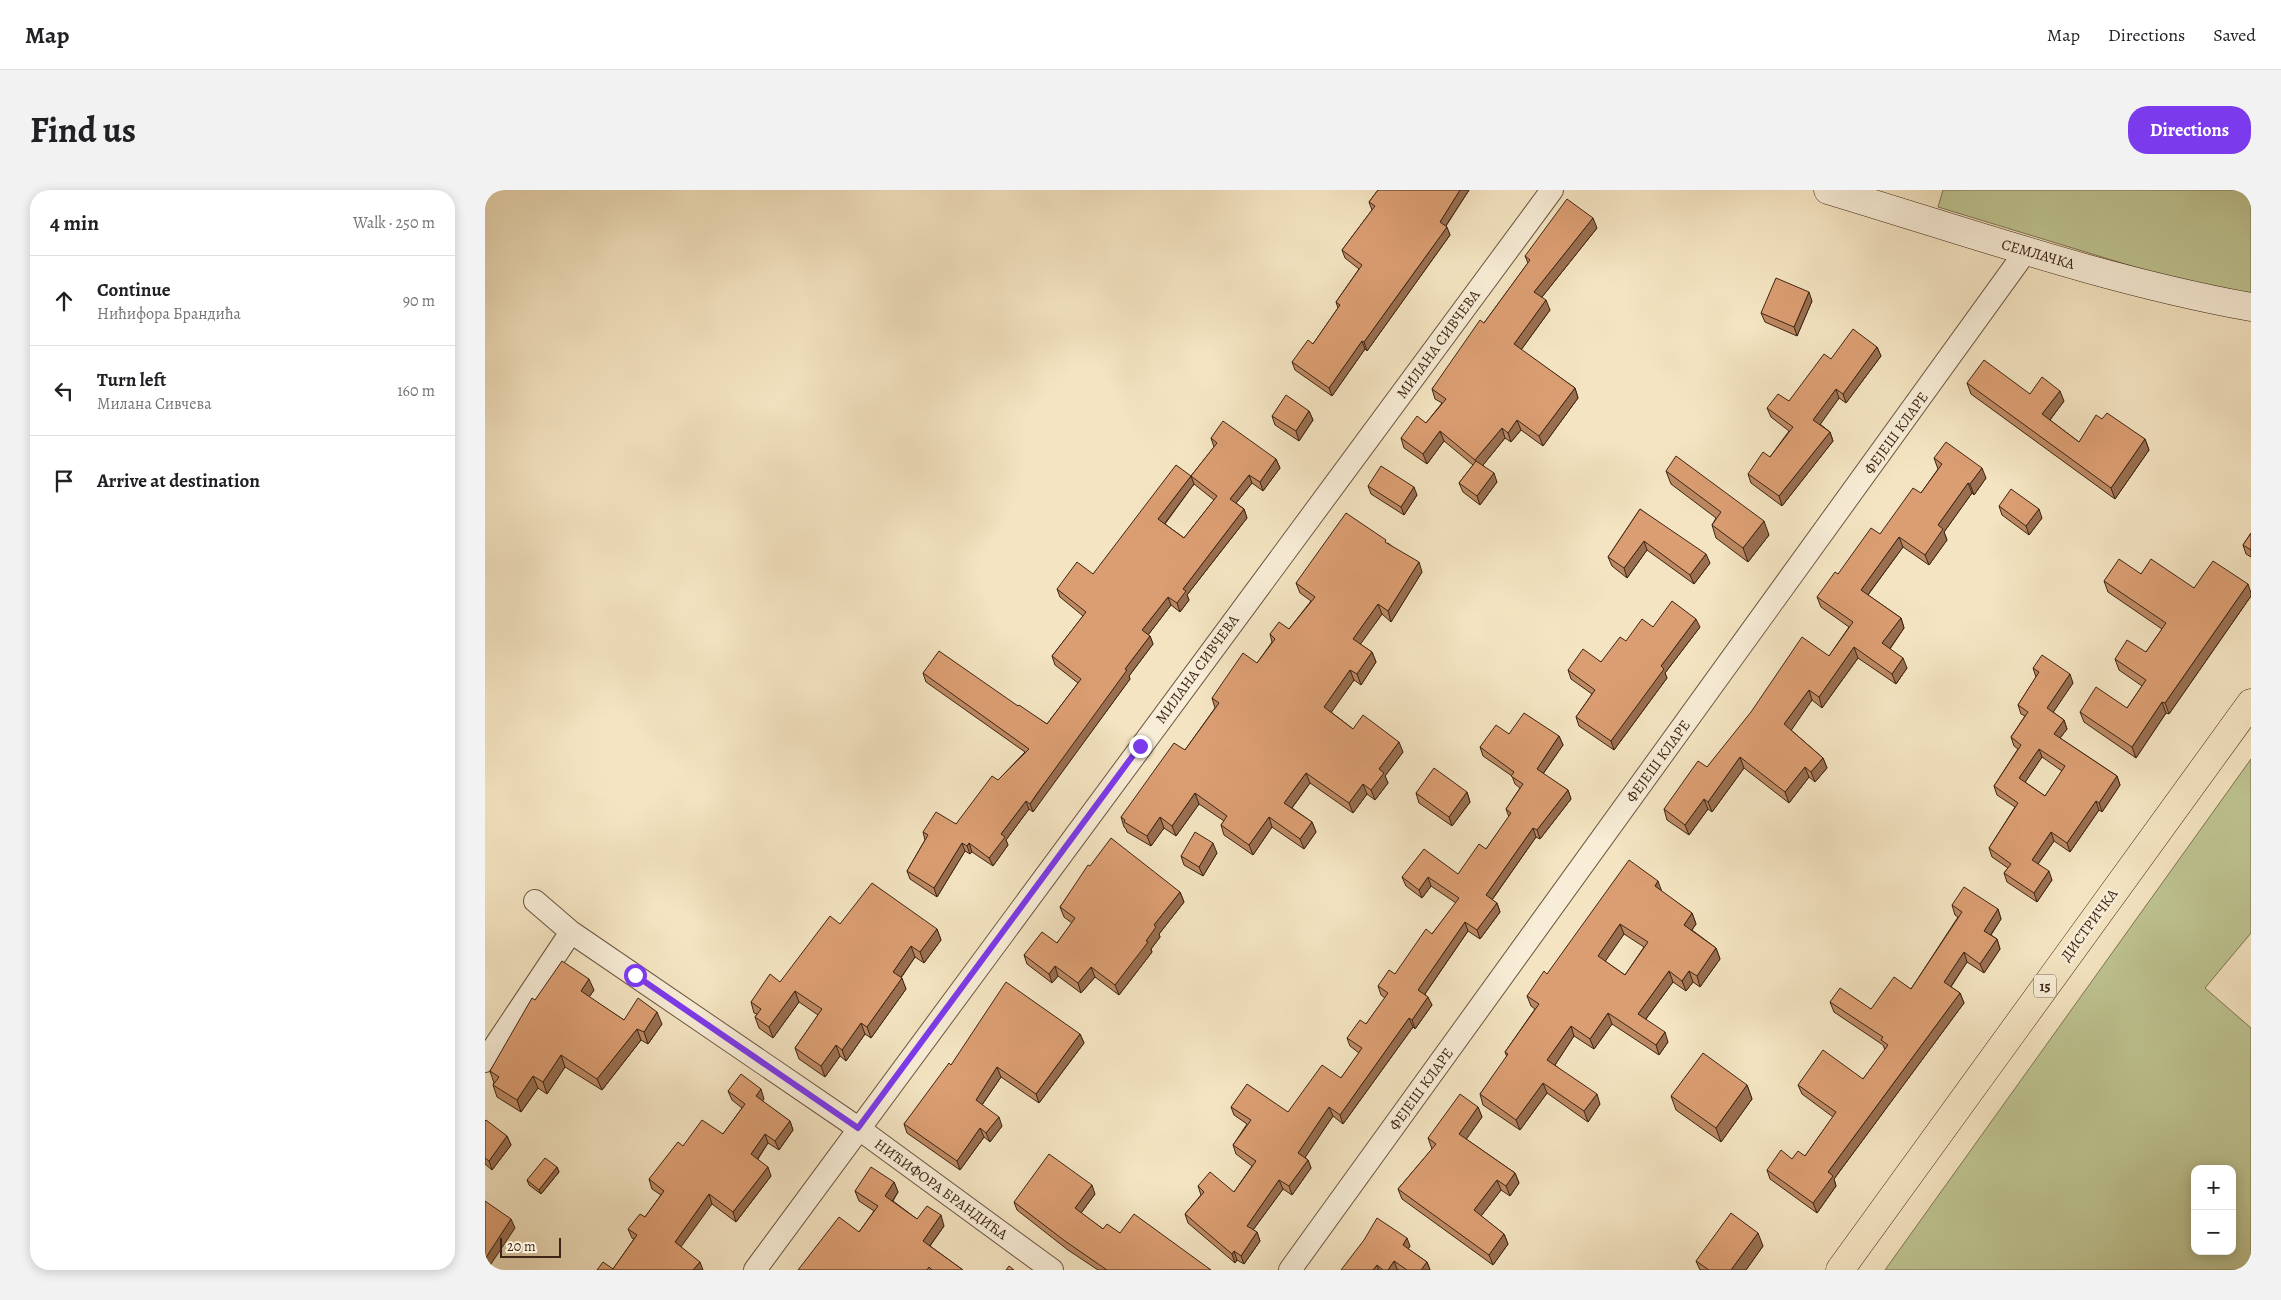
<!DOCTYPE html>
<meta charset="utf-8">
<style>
body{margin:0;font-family:Alegreya,serif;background:#f2f2f2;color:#202124}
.controls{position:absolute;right:15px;bottom:15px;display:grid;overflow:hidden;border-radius:10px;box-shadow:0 2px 12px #0003}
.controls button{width:45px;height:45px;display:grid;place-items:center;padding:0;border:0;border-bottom:1px solid #e0e0e0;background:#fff;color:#202124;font:25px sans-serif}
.scale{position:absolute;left:15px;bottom:12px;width:61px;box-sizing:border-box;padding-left:5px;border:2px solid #3e2515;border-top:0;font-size:14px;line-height:18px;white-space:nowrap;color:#3e2515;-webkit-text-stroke:4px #f8edd7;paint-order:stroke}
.stop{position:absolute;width:15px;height:15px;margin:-11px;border:4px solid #7c3aed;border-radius:50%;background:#fff}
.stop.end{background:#7c3aed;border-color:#fff;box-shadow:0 1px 5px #0008}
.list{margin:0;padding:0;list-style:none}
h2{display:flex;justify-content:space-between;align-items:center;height:65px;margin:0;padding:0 20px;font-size:21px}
h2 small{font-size:16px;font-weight:400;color:#757577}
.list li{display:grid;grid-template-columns:32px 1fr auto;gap:15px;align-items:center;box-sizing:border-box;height:90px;padding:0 20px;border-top:1px solid #e0e0e0}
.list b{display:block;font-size:19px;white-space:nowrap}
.list p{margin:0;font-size:16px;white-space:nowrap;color:#757577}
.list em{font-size:16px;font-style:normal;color:#757577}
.icon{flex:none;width:28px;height:28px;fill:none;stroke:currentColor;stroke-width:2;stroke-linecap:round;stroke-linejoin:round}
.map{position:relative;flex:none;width:1766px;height:1080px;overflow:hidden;border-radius:20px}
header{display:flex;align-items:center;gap:30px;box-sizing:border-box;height:70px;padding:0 25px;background:#fff;border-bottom:1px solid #e0e0e0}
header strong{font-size:24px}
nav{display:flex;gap:28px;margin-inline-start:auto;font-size:18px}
.intro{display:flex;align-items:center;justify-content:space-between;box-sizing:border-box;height:120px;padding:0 30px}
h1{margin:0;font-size:35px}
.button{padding:12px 22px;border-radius:20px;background:#7c3aed;color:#fff;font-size:18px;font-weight:700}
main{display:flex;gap:30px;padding:0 30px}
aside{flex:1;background:#fff;border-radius:20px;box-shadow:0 2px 12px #0003}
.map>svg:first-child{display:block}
.green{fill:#bec491;stroke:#7e7453;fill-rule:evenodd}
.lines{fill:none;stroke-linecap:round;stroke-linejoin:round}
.minor-casing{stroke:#6c5540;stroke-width:24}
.secondary-casing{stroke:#3e2515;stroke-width:29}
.primary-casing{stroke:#3e2515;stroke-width:29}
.minor{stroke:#f8edd7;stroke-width:22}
.secondary{stroke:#f8edd7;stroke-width:28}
.primary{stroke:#f4e4c1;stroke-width:28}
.wall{fill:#bc8862;stroke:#3e2515;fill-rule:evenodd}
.shaded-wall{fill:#996f50;stroke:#3e2515}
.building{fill:#db9e72;stroke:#3e2515;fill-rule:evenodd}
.route{stroke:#7c3aed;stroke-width:6}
.labels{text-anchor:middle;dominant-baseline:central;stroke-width:5;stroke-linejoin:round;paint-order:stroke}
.shield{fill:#f8edd7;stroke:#76614f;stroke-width:1}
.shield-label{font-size:14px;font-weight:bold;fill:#3e2515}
.street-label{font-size:15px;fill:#3e2515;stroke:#f8edd7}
</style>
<header>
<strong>Map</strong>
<nav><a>Map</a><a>Directions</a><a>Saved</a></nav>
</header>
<div class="intro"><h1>Find us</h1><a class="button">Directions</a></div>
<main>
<aside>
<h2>4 min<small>Walk · 250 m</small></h2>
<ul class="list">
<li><svg class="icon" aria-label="ahead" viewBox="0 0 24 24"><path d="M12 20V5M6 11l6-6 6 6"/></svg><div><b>Continue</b><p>Нићифора Брандића</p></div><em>90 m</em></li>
<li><svg class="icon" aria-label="left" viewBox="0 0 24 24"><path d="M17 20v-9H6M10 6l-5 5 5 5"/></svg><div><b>Turn left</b><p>Милана Сивчева</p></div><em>160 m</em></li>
<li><svg class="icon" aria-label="arrive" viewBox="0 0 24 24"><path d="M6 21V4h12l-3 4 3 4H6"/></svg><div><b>Arrive at destination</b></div></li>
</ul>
</aside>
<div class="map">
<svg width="1766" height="1080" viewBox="0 0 1766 1080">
<rect width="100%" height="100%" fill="#f4e4c1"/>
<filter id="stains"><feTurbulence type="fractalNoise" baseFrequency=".004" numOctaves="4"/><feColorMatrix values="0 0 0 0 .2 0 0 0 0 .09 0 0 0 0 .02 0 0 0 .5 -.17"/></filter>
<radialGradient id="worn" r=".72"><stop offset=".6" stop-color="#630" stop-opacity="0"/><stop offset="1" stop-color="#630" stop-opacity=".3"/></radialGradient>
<path class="green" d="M 1458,0 L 1766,0 L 1766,103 L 1712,96 L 1453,17 Z
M 1766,569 L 1766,743 L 1720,798 L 1766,838 L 1766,1080 L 1400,1080 ZM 1710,979 L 1747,979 L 1747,1061 L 1710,1061 Z"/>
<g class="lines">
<defs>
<path id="minor" d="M 50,711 L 86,742 L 373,938 L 567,1080
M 0,871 L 86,742
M 270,1080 L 1067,0
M 805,1080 L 1541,61"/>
<path id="secondary" d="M 1343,0 C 1483,42 1622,91 1766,117"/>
<path id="primary" d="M 1355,1080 L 1766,513"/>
</defs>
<use href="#minor" class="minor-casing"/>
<use href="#secondary" class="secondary-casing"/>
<use href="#primary" class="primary-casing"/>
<use href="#minor" class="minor"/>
<use href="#secondary" class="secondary"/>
<use href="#primary" class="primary"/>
</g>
<path class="wall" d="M 893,0 L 984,0 L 961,36 L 965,45 L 882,161 L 880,159 L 847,206 L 810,180 L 807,172 L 828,154 L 853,118 L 851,112 L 874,79 L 860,68 L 857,60 L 887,20 L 884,12 Z
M 1112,38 L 1057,107 L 1065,120 L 1036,160 L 1090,198 L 1093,208 L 1058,256 L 1036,240 L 1026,252 L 1020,248 L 998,275 L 1012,292 L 995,315 L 978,302 L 974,293 L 988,275 L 959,251 L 942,274 L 919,258 L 916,248 L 941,233 L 957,213 L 950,209 L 947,199 L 999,133 L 1043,73 L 1040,66 Z
M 1327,111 L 1312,146 L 1280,132 L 1276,123 Z
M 1392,157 L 1396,166 L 1361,213 L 1354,208 L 1335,234 L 1345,242 L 1348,251 L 1297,316 L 1266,293 L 1263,284 L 1285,267 L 1304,241 L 1286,227 L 1282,218 L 1304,211 L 1346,169 Z
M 1482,193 L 1545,204 L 1579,211 L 1565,230 L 1594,252 L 1617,229 L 1660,249 L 1664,260 L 1630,309 L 1486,204 Z
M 824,221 L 828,230 L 814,251 L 790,235 L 787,226 Z
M 726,248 L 791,269 L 795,278 L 778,301 L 767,293 L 751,313 L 759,319 L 762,328 L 702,405 L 704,410 L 695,422 L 686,415 L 663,445 L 665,446 L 668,454 L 644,486 L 645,489 L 554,613 L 548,622 L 544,619 L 521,650 L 523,655 L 508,676 L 487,662 L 485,664 L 480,661 L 452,707 L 425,689 L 422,681 L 440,650 L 438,642 L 471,634 L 540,562 L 441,492 L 438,483 L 533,516 L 562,534 L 593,493 L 570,475 L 567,466 L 598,426 L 575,407 L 572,399 L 608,384 L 706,286 L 729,257 ZM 709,294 L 729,310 L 699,348 L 680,334 Z
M 1449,268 L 1501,288 L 1489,305 L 1487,303 L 1459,342 L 1462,350 L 1444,375 L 1418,357 L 1383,405 L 1416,428 L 1419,438 L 1405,459 L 1422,478 L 1411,494 L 1373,468 L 1337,518 L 1327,510 L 1306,540 L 1338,568 L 1342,578 L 1330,592 L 1324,587 L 1304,613 L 1259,578 L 1227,622 L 1223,619 L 1204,645 L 1182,630 L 1179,619 L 1222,577 L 1344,466 L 1364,437 L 1336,417 L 1332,407 L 1353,384 L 1395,344 L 1436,303 L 1453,279 Z
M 1181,281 L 1284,345 L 1263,372 L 1231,348 L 1227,335 L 1231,328 L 1186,294 Z
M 883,296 L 932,305 L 919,325 L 886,304 Z
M 1514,316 L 1557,328 L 1544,345 L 1517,325 Z
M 1155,319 L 1225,373 L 1209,394 L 1162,360 L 1142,388 L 1127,376 L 1123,367 Z
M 1766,343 L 1766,367 L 1761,364 L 1758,355 Z
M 903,353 L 937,382 L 906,432 L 897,424 L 875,454 L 887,462 L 891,472 L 876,495 L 869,490 L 846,522 L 868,539 L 918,562 L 900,586 L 903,593 L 890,610 L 882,604 L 868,623 L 825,593 L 807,618 L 827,632 L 831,642 L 819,659 L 787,637 L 768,665 L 739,645 L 736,635 L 739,631 L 714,614 L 691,646 L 679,638 L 666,656 L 642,642 L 641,639 L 639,637 L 636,627 L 700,560 L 730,518 L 727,508 L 772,473 L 787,452 L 785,444 L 804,439 L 826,411 L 815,403 L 811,393 Z
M 1656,384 L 1709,398 L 1766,403 L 1766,406 L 1684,524 L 1681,523 L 1651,568 L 1599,532 L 1595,522 L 1642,518 L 1657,496 L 1634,480 L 1630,469 L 1661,462 L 1677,439 L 1623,402 L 1619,391 Z
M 1168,437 L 1215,437 L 1180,483 L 1182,488 L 1129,560 L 1094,536 L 1091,527 L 1107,504 L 1086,489 L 1083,480 L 1116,472 L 1141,451 Z
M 1548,478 L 1588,493 L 1568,522 L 1579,530 L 1582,539 L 1575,548 L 1632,586 L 1635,595 L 1617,622 L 1614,620 L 1585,662 L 1569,651 L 1553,674 L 1567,690 L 1552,712 L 1522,692 L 1519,683 L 1523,678 L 1507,667 L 1504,658 L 1530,617 L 1512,605 L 1509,596 L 1533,559 L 1529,556 L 1526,547 L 1540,526 L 1536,524 L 1533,515 L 1551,487 ZM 1557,567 L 1577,581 L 1560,606 L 1540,592 Z
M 1024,544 L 1074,546 L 1078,555 L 1058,584 L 1083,600 L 1086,609 L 1055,649 L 1051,647 L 1007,710 L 1012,713 L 1015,722 L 995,749 L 983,741 L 940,804 L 947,815 L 930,839 L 928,837 L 858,934 L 848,926 L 820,967 L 823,970 L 826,978 L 807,1005 L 798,999 L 768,1040 L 772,1042 L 775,1051 L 759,1074 L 752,1070 L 750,1073 L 703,1033 L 700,1024 L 716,1005 L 713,996 L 749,1002 L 767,976 L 751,964 L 748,955 L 762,934 L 749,925 L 746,917 L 803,922 L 856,888 L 874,863 L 865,856 L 862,848 L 881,834 L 900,808 L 896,805 L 893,796 L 910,784 L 947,744 L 971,713 L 946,696 L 937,708 L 921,696 L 917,687 L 973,684 L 1001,659 L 1024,627 L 1021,619 L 1035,598 L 1030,594 L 1027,586 L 998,566 L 995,557 Z
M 982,602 L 985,612 L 967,636 L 934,613 L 931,603 Z
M 732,663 L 718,686 L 699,675 L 696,666 Z
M 605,676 L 695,702 L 699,712 L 674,744 L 675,747 L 666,759 L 667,762 L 634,805 L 610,787 L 596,803 L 573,786 L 567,793 L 542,774 L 539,765 L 572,753 L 587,733 L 579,727 L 575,717 Z
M 1177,702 L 1207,723 L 1211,734 L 1207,740 L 1231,758 L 1235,769 L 1215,797 L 1208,792 L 1201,801 L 1188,792 L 1161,829 L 1183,852 L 1174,865 L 1127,834 L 1109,859 L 1089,846 L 1070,875 L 1115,914 L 1103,932 L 1062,903 L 1035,940 L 998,915 L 995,904 L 1022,867 L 1020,862 L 1050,819 L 1046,816 L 1042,806 L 1062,784 ZM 1139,744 L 1159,757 L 1140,785 L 1120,771 Z
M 1467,715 L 1513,719 L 1516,729 L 1506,745 L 1512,749 L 1515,759 L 1499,783 L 1482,772 L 1466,797 L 1475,803 L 1479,813 L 1349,989 L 1351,996 L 1332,1023 L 1285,989 L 1282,980 L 1307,969 L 1320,966 L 1348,927 L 1317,904 L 1313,895 L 1378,889 L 1400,860 L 1398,855 L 1349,822 L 1345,812 L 1386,819 L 1426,799 L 1473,727 L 1470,725 Z
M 355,734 L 452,739 L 456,750 L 439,773 L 430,767 L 416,788 L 421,799 L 386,848 L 380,844 L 361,871 L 355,866 L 340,887 L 314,869 L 310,858 L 333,825 L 314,812 L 288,848 L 274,838 L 270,827 L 272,824 L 269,823 L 266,812 L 295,792 Z
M 109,800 L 104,807 L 139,830 L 177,834 L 163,854 L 156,850 L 117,900 L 80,877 L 62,904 L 53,898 L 36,922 L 12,907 L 8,895 L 9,893 L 5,881 L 50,810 Z
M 595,844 L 599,853 L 554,913 L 516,887 L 497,915 L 517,936 L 505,952 L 499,947 L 475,980 L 422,943 L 419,934 L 466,875 Z
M 1262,895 L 1267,909 L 1236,952 L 1191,920 L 1186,906 Z
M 243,901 L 279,909 L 277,911 L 305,931 L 308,940 L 294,960 L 283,953 L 273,969 L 286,986 L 251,1032 L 227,1014 L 128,1079 L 149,1049 L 147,1048 L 143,1039 L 160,1027 L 176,1005 L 167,999 L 164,989 L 198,956 L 238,944 L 257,918 L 247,910 Z
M 993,917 L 997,927 L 981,949 L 1030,983 L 1034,993 L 1025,1006 L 1016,1000 L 996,1026 L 1019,1044 L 1023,1054 L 1008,1075 L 917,1009 L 913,999 L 947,959 L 943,948 Z
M 0,931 L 22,946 L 26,955 L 7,980 L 0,974 Z
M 72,977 L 74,982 L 56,1004 L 44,995 L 42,990 Z
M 409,992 L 413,1002 L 408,1011 L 432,1029 L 459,1036 L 445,1056 L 478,1080 L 313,1080 L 374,1042 L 389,1021 L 374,1011 L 370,1001 Z
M 610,1004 L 596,1023 L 618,1039 L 635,1043 L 726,1080 L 613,1080 L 583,1060 L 532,1020 L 529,1012 Z
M 925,1056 L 923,1059 L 942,1072 L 945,1080 L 914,1080 L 912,1079 L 912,1080 L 856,1080 Z
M 1278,1056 L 1261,1080 L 1215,1080 L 1211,1071 Z"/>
<path class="shaded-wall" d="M 975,0 L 984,0 L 958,40 L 955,32 Z
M 1108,28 L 1112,38 L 1053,112 L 1049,102 Z
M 962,37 L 965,45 L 882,161 L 879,152 Z
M 1324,102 L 1327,111 L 1312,146 L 1309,137 Z
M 1061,110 L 1065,120 L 1033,164 L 1029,154 Z
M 877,151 L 880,159 L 847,206 L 844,198 Z
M 1392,157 L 1396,166 L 1361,213 L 1358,204 Z
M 1090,198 L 1093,208 L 1058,256 L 1054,246 Z
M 1351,199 L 1354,208 L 1332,239 L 1328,230 Z
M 1575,201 L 1579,211 L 1561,235 L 1557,224 Z
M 824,221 L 828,230 L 814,251 L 811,241 Z
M 1032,230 L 1036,240 L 1026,252 L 1023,243 Z
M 1017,238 L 1020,248 L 994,280 L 990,270 Z
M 955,241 L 959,251 L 942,274 L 938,264 Z
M 1345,242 L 1348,251 L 1297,316 L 1294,306 Z
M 1660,249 L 1664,260 L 1630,309 L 1626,298 Z
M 791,269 L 795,278 L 778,301 L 775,292 Z
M 1497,278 L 1501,288 L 1489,305 L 1485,294 Z
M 1009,283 L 1012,292 L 995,315 L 992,306 Z
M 764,285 L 767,293 L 748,317 L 745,309 Z
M 706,286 L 709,294 L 677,337 L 673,329 Z
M 1483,293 L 1487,303 L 1459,342 L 1462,350 L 1444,375 L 1440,365 L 1453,335 Z
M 929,297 L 932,305 L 919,325 L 916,317 Z
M 759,319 L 762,328 L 702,405 L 704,410 L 695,422 L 692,413 L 698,399 Z
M 1554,319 L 1557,328 L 1544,345 L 1541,336 Z
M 1279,331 L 1284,345 L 1263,372 L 1258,358 Z
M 1414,347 L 1418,357 L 1379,410 L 1376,400 Z
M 1159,351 L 1162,360 L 1142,388 L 1139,378 Z
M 1221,364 L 1225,373 L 1209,394 L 1205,385 Z
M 934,372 L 937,382 L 906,432 L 903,421 Z
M 1763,394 L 1766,403 L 1766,406 L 1684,524 L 1680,513 Z
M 683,407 L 686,415 L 660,449 L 657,440 Z
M 893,414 L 897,424 L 872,459 L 868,449 Z
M 1416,428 L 1419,438 L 1401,464 L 1397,453 Z
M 1211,429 L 1215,437 L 1180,483 L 1182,488 L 1129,560 L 1126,551 L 1176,476 Z
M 665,446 L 668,454 L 644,486 L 645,489 L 548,622 L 545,614 L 640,479 Z
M 1369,457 L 1373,468 L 1337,518 L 1334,507 Z
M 887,462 L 891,472 L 876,495 L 872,484 Z
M 1418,468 L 1422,478 L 1411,494 L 1407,484 Z
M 865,480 L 869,490 L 843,527 L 839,517 Z
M 1585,484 L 1588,493 L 1565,527 L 1562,518 Z
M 1324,500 L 1327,510 L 1303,545 L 1299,534 Z
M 1677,512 L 1681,523 L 1651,568 L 1647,557 Z
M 1579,530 L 1582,539 L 1572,552 L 1569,544 Z
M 1074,546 L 1078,555 L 1055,588 L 1052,579 Z
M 914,552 L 918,562 L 900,586 L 903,593 L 890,610 L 886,600 L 894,579 Z
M 1554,559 L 1557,567 L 1537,597 L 1534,588 Z
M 1255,567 L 1259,578 L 1227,622 L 1223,612 Z
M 1338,568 L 1342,578 L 1330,592 L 1326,582 Z
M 1320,577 L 1324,587 L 1304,613 L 1300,602 Z
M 821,583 L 825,593 L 803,623 L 799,613 Z
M 1632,586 L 1635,595 L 1617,622 L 1614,613 Z
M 878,594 L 882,604 L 868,623 L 864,613 Z
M 1083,600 L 1086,609 L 1055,649 L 1052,640 Z
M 982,602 L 985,612 L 967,636 L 964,627 Z
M 710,603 L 714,614 L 691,646 L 687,636 Z
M 1219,609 L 1223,619 L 1204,645 L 1200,635 Z
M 541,611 L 544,619 L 521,650 L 523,655 L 508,676 L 504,668 L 516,644 Z
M 1611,611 L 1614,620 L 1585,662 L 1582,653 Z
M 675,627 L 679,638 L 666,656 L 662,646 Z
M 784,627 L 787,637 L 768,665 L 764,655 Z
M 827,632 L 831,642 L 819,659 L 815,649 Z
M 1048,638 L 1051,647 L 1004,714 L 1001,705 Z
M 1566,642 L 1569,651 L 1550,678 L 1547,670 Z
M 477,653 L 480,661 L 452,707 L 449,698 Z
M 484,653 L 487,662 L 485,664 L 482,656 Z
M 728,653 L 732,663 L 718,686 L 714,677 Z
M 1564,681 L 1567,690 L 1552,712 L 1549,703 Z
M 943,687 L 946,696 L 937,708 L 934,700 Z
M 1173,691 L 1177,702 L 1170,696 Z
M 695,702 L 699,712 L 674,744 L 675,747 L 666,759 L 667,762 L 634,805 L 630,795 L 661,751 L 669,735 Z
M 1012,713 L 1015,722 L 995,749 L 992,740 Z
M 1513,719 L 1516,729 L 1502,750 L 1499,741 Z
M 1207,723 L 1211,734 L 1203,745 L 1199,735 Z
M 980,732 L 983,741 L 937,808 L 933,800 Z
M 1135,734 L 1139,744 L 1117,776 L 1113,766 Z
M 452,739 L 456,750 L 439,773 L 435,762 Z
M 1512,749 L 1515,759 L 1499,783 L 1495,774 Z
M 426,756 L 430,767 L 412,793 L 408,782 Z
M 1231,758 L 1235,769 L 1215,797 L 1212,786 Z
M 1479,762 L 1482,772 L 1462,802 L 1459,792 Z
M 570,776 L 573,786 L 567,793 L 564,784 Z
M 606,777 L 610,787 L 596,803 L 593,793 Z
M 1184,781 L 1188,792 L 1157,834 L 1153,824 Z
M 1204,781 L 1208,792 L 1201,801 L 1197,791 Z
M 417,788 L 421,799 L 386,848 L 382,837 Z
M 104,789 L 109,800 L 100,813 L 96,801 Z
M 310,801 L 314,812 L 288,848 L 284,837 Z
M 1475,803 L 1479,813 L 1349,989 L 1351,996 L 1332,1023 L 1328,1013 L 1343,982 Z
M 943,807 L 947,815 L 930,839 L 927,830 Z
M 172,822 L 177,834 L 163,854 L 159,842 Z
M 1123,823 L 1127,834 L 1109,859 L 1105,849 Z
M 924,828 L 928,837 L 858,934 L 855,925 Z
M 376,833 L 380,844 L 361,871 L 357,860 Z
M 1086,836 L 1089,846 L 1066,881 L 1062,870 Z
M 152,839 L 156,850 L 117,900 L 112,889 Z
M 1180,842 L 1183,852 L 1174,865 L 1171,855 Z
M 595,844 L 599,853 L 554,913 L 551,904 Z
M 351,855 L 355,866 L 340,887 L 336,876 Z
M 76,865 L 80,877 L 62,904 L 58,892 Z
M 512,877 L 516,887 L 494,919 L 491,910 Z
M 48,886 L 53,898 L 36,922 L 32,910 Z
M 1058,893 L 1062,903 L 1035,940 L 1031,930 Z
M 1262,895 L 1267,909 L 1236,952 L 1231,938 Z
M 276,899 L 279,909 L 274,916 L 271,906 Z
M 1112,904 L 1115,914 L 1103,932 L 1099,921 Z
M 844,917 L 848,926 L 817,972 L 813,963 Z
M 993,917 L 997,927 L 978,954 L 974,944 Z
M 514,927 L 517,936 L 505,952 L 501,943 Z
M 305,931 L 308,940 L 294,960 L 290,951 Z
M 495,938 L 499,947 L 475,980 L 472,971 Z
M 280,944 L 283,953 L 269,974 L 266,964 Z
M 22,946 L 26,955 L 7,980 L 4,971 Z
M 823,970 L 826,978 L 807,1005 L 804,996 Z
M 72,977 L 74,982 L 56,1004 L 54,1000 Z
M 283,977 L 286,986 L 251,1032 L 248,1022 Z
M 1030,983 L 1034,993 L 1025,1006 L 1021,996 Z
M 794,990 L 798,999 L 765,1044 L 762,1036 Z
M 1012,990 L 1016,1000 L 993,1030 L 989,1020 Z
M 409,992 L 413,1002 L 404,1016 L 400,1006 Z
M 607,995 L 610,1004 L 593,1027 L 590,1018 Z
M 224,1004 L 227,1014 L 193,1061 L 190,1052 Z
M 456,1025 L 459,1036 L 441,1061 L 438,1051 Z
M 26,1029 L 30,1038 L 2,1080 L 0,1080 L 0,1069 Z
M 772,1042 L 775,1051 L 759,1074 L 756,1066 Z
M 1273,1043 L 1278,1056 L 1261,1080 L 1246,1080 Z
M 1019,1044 L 1023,1054 L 1008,1075 L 1004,1065 Z
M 922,1048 L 925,1056 L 921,1063 L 918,1055 Z
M 749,1061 L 752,1070 L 750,1073 L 747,1064 Z
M 909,1071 L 912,1079 L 912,1080 L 903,1080 Z
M 215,1072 L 218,1080 L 208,1080 Z
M 942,1072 L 945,1080 L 936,1080 Z
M 892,1075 L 894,1080 L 888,1080 Z"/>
<path class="building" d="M 893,0 L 975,0 L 955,32 L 962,37 L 879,152 L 877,151 L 844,198 L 807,172 L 823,150 L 828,154 L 855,115 L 851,112 L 877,75 L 857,60 L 890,16 L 884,12 Z
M 1082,9 L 1108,28 L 1049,102 L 1061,110 L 1029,154 L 1090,198 L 1054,246 L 1032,230 L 1023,243 L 1017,238 L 990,270 L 955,241 L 938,264 L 916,248 L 932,226 L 941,233 L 961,209 L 947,199 L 995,130 L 999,133 L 1045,70 L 1040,66 Z
M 1291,88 L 1324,102 L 1309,137 L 1276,123 Z
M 1368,139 L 1392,157 L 1358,204 L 1351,199 L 1328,230 L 1345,242 L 1294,306 L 1263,284 L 1278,262 L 1285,267 L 1308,237 L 1282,218 L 1293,204 L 1304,211 L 1339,164 L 1346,169 Z
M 1499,170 L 1545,204 L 1557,187 L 1575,201 L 1557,224 L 1594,252 L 1611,225 L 1617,229 L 1622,223 L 1660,249 L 1626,298 L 1482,193 Z
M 801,205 L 824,221 L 811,241 L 787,226 Z
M 738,231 L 791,269 L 775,292 L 764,285 L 745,309 L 759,319 L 698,399 L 701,401 L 692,413 L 683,407 L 657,440 L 665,446 L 640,479 L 642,480 L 551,605 L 545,614 L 541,611 L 516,644 L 520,647 L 504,668 L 484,653 L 482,656 L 477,653 L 449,698 L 422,681 L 443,645 L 438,642 L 451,622 L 471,634 L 507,586 L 513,590 L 544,559 L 438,483 L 454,461 L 533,516 L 534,515 L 562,534 L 596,489 L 567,466 L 601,422 L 572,399 L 592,372 L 608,384 L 691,275 L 706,286 L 732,253 L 726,248 ZM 706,286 L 732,306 L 699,348 L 673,329 Z
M 1461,252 L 1497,278 L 1485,294 L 1483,293 L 1453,335 L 1458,339 L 1440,365 L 1414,347 L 1376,400 L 1416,428 L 1397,453 L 1418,468 L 1407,484 L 1369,457 L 1334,507 L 1324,500 L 1299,534 L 1338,568 L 1326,582 L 1320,577 L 1300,602 L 1255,567 L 1223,612 L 1219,609 L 1200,635 L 1179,619 L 1213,571 L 1222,577 L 1266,522 L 1317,447 L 1344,466 L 1368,432 L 1332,407 L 1350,382 L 1353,384 L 1386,338 L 1395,344 L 1428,298 L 1436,303 L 1457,274 L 1449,268 Z
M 1191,266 L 1279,331 L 1258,358 L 1227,335 L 1236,322 L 1181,281 Z
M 991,271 L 1009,283 L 992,306 L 974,293 Z
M 896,276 L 929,297 L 916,317 L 883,296 Z
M 1526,299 L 1554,319 L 1541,336 L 1514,316 Z
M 1155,319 L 1221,364 L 1205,385 L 1159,351 L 1139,378 L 1123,367 Z
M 861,323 L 901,350 L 900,352 L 934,372 L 903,421 L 893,414 L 868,449 L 887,462 L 872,484 L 865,480 L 839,517 L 868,539 L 878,525 L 914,552 L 894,579 L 899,583 L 886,600 L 878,594 L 864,613 L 821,583 L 799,613 L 827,632 L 815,649 L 784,627 L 764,655 L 736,635 L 742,626 L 710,603 L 687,636 L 675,627 L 662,646 L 639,632 L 640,630 L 636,627 L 689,553 L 700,560 L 734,513 L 727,508 L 758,463 L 772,473 L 790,449 L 785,444 L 794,432 L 804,439 L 830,407 L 811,393 Z
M 1766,343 L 1766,360 L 1758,355 Z
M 1634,369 L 1656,384 L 1666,369 L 1709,398 L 1728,371 L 1763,394 L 1680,513 L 1677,512 L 1647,557 L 1595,522 L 1611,497 L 1642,518 L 1661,490 L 1630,469 L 1642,450 L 1661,462 L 1681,433 L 1619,391 Z
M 1187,411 L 1211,429 L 1176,476 L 1179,479 L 1126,551 L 1091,527 L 1110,500 L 1083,480 L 1098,459 L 1116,472 L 1135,447 L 1141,451 L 1157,429 L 1168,437 Z
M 1557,465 L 1585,484 L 1562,518 L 1579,530 L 1569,544 L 1632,586 L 1614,613 L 1611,611 L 1582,653 L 1566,642 L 1547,670 L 1564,681 L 1549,703 L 1519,683 L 1526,674 L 1504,658 L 1533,613 L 1509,596 L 1536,555 L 1526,547 L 1543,522 L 1533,515 L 1554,482 L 1548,478 ZM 1554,559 L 1580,576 L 1560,606 L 1534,588 Z
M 1039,523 L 1074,546 L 1052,579 L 1083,600 L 1052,640 L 1048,638 L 1001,705 L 1012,713 L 992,740 L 980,732 L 933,800 L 943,807 L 927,830 L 924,828 L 855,925 L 844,917 L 813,963 L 823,970 L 804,996 L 794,990 L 762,1036 L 772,1042 L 756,1066 L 749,1061 L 747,1064 L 700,1024 L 719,1002 L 713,996 L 725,982 L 749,1002 L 771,971 L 748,955 L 766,930 L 746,917 L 762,894 L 803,922 L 837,875 L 856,888 L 877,858 L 862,848 L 875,830 L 881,834 L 903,803 L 893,796 L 904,780 L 910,784 L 941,739 L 947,744 L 974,708 L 943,687 L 934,700 L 917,687 L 939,659 L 973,684 L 994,654 L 1001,659 L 1026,623 L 1021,619 L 1038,594 L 1026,586 L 1029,582 L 995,557 L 1011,535 L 1024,544 Z
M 949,578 L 982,602 L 964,627 L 931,603 Z
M 710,642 L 728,653 L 714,677 L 696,666 Z
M 626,648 L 695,702 L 669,735 L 671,737 L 661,751 L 663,752 L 630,795 L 606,777 L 593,793 L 570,776 L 564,784 L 539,765 L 557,742 L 572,753 L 590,728 L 575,717 L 603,675 L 605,676 Z
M 1144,670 L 1173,691 L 1170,696 L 1207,723 L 1199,735 L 1231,758 L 1212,786 L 1204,781 L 1197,791 L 1184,781 L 1153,824 L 1180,842 L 1171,855 L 1123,823 L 1105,849 L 1086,836 L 1062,870 L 1112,904 L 1099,921 L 1058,893 L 1031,930 L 995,904 L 1023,864 L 1020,862 L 1054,814 L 1042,806 L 1059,781 L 1062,784 ZM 1135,734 L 1163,752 L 1140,785 L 1113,766 Z
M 387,693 L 452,739 L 435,762 L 426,756 L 408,782 L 417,788 L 382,837 L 376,833 L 357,860 L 351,855 L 336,876 L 310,858 L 337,819 L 310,801 L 284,837 L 270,827 L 276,819 L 266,812 L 285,784 L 295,792 L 345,726 L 355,734 Z
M 1479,697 L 1513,719 L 1499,741 L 1512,749 L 1495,774 L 1479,762 L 1459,792 L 1475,803 L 1343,982 L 1348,986 L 1328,1013 L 1282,980 L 1296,960 L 1307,969 L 1313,961 L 1320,966 L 1351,922 L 1313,895 L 1338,860 L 1378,889 L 1403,855 L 1396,850 L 1398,847 L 1345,812 L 1355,798 L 1386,819 L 1409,787 L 1426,799 L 1477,722 L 1467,715 Z
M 77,771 L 104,789 L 96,801 L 139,830 L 153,808 L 172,822 L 159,842 L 152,839 L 112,889 L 76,865 L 58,892 L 48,886 L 32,910 L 8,895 L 14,887 L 5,881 L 47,808 L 50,810 Z
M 521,792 L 595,844 L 551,904 L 512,877 L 491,910 L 514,927 L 501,943 L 495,938 L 472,971 L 419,934 L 464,873 L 466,875 Z
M 1218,863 L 1262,895 L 1231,938 L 1186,906 Z
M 256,884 L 276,899 L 271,906 L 305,931 L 290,951 L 280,944 L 266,964 L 283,977 L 248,1022 L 224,1004 L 190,1052 L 215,1072 L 208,1080 L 112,1080 L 118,1072 L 128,1079 L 152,1045 L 143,1039 L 155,1024 L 160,1027 L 179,1001 L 164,989 L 193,952 L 198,956 L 217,930 L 238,944 L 260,914 L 243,901 Z
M 975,904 L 993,917 L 974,944 L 1030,983 L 1021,996 L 1012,990 L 989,1020 L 1019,1044 L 1004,1065 L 913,999 L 951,954 L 943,948 Z
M 1,930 L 22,946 L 4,971 L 0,968 L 0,931 Z
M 564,964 L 607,995 L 590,1018 L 618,1039 L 622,1034 L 635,1043 L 649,1024 L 726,1080 L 622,1080 L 580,1051 L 529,1012 Z
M 60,968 L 72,977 L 54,1000 L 42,990 Z
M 386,977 L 409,992 L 400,1006 L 432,1029 L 442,1016 L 456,1025 L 438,1051 L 478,1080 L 447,1080 L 444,1077 L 442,1080 L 313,1080 L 354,1027 L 374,1042 L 393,1016 L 370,1001 Z
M 0,1011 L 26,1029 L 0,1069 Z
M 1246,1023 L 1273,1043 L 1246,1080 L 1224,1080 L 1211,1071 Z
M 892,1028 L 922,1048 L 918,1055 L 942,1072 L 936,1080 L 922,1080 L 909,1071 L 903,1080 L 898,1080 L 892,1075 L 888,1080 L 856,1080 L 879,1050 Z
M 524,1076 L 529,1080 L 521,1080 Z"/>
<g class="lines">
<path class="route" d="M 150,785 L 373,938 L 655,556"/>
</g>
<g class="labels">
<rect class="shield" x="1549" y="784.5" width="22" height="23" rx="4"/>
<g class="shield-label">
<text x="1560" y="796">15</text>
</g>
<g class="street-label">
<text transform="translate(1553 64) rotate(16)">СЕМЛАЧКА</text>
<text transform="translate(953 154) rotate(-54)">МИЛАНА СИВЧЕВА</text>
<text transform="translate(1411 243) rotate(-54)">ФЕЈЕШ КЛАРЕ</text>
<text transform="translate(712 479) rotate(-54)">МИЛАНА СИВЧЕВА</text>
<text transform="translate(1173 571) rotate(-54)">ФЕЈЕШ КЛАРЕ</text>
<text transform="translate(1604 735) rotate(-54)">ДИСТРИЧКА</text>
<text transform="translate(936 899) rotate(-54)">ФЕЈЕШ КЛАРЕ</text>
<text transform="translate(456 999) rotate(36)">НИЋИФОРА БРАНДИЋА</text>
</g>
</g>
<rect width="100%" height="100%" filter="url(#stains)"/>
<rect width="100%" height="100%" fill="url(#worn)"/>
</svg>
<div class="controls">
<button>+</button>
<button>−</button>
</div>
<div class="scale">20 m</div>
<div class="stop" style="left:150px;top:785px"></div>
<div class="stop end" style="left:655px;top:556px"></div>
</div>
</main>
